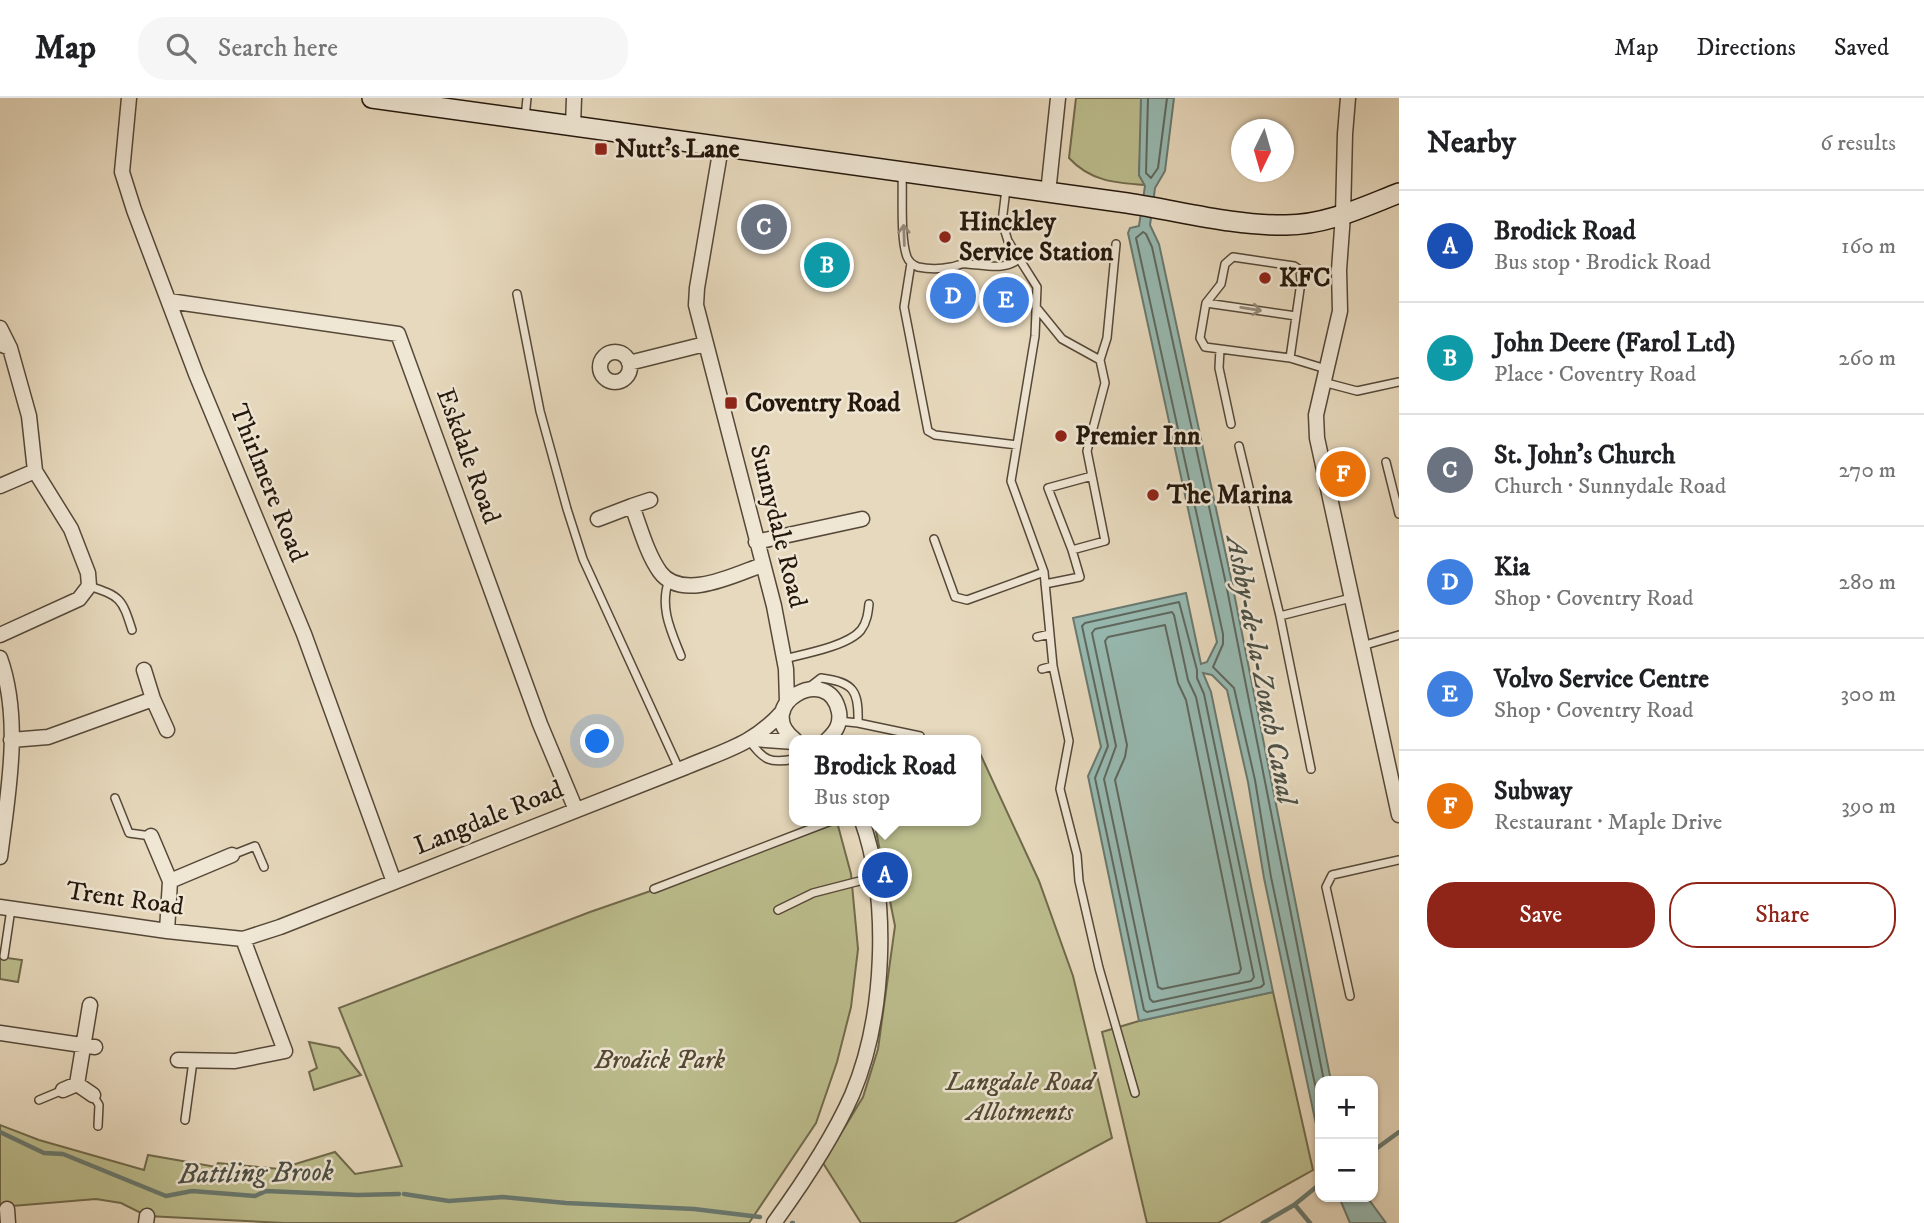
<!DOCTYPE html>
<meta charset="utf-8">
<style>
body{margin:0;font-family:"IM FELL DW Pica",serif;background:#f6f6f6;color:#202124}
.controls{position:absolute;right:21px;bottom:21px;display:grid;overflow:hidden;border-radius:14px;box-shadow:0 2px 5px #0004}
.controls button{width:63px;height:63px;display:grid;place-items:center;padding:0;border:0;border-bottom:2px solid #e0e0e0;background:#fff;color:#202124;font:35px sans-serif}
.compass{position:absolute;left:1231px;top:21px;width:63px;height:63px;border-radius:50%;background:#fff;box-shadow:0 2px 5px #0004;rotate:185deg}
.you{position:absolute;left:598px;top:644px;width:24px;height:24px;margin:-18px;border:5px solid #fff;border-radius:50%;background:#1a73e8;box-shadow:0 0 0 10px #1a73e833}
.badge{display:grid;place-items:center;width:46px;height:46px;border-radius:50%;background:#8f2418;color:#fff;font-size:23px;font-weight:700}
.pin{position:absolute;translate:-50% -50%;border:4px solid #fff;box-shadow:0 2px 7px #0006}
.popup{position:absolute;left:789px;top:637px;width:192px;height:91px;box-sizing:border-box;display:grid;place-content:center;border-radius:14px;background:#fff;filter:drop-shadow(0 2px 5px #0005);font-size:23px;white-space:nowrap;color:#757577}
.popup b{font-size:26px;color:#202124}
.popup::after{content:'';position:absolute;left:50%;top:100%;margin-left:-14px;border:14px solid transparent;border-top-color:#fff}
.list{margin:0;padding:0;list-style:none}
h2{display:flex;justify-content:space-between;align-items:center;height:91px;margin:0;padding:0 28px;font-size:30px}
h2 small{font-size:23px;font-weight:400;color:#757577}
.list li{display:grid;grid-template-columns:46px 1fr auto;gap:21px;align-items:center;box-sizing:border-box;height:112px;padding:0 28px;border-top:2px solid #e0e0e0}
.list b{display:block;font-size:26px;white-space:nowrap}
.list p{margin:0;font-size:23px;white-space:nowrap;color:#757577}
.list em{font-size:23px;font-style:normal;color:#757577}
.actions{display:flex;gap:14px;padding:21px 28px}
.actions a{flex:1;padding:16px 0;border:2px solid #8f2418;border-radius:28px;text-align:center;font-size:24px;color:#8f2418}
.actions .main{background:#8f2418;color:#fff}
.icon{flex:none;width:38px;height:38px;fill:none;stroke:currentColor;stroke-width:2;stroke-linecap:round;stroke-linejoin:round}
.map{position:relative;flex:none;width:1399px;height:1125px;overflow:hidden}
header{display:flex;align-items:center;gap:42px;box-sizing:border-box;height:98px;padding:0 35px;background:#fff;border-bottom:2px solid #e0e0e0}
header strong{font-size:33px}
nav{display:flex;gap:38px;margin-inline-start:auto;font-size:24px}
.search{width:490px;height:63px;background:#f6f6f6;display:flex;align-items:center;gap:18px;box-sizing:border-box;padding:0 24px;border-radius:28px;color:#757577;font-size:26px}
main{display:flex}
aside{flex:1;background:#fff}
.map>svg:first-child{display:block}
.green{fill:#bcbd8d;stroke:#706a4c;stroke-width:2}
.water{fill:#97bab2;stroke:#697970;stroke-width:2}
.lines{fill:none;stroke-linecap:round;stroke-linejoin:round}
.shore{stroke:#5e685f;stroke-width:2}
.stream{stroke:#697970;stroke-width:4.5}
.lane-casing{stroke:#554838;stroke-width:10}
.street-casing{stroke:#554838;stroke-width:17}
.secondary-casing{stroke:#24170c;stroke-width:22}
.lane{stroke:#efe6d4;stroke-width:7}
.street{stroke:#efe6d4;stroke-width:14}
.secondary{stroke:#efe6d4;stroke-width:19}
.oneway{stroke:#94897a}
.poi-dot{fill:#8f2418;stroke:#efe6d4;stroke-width:2.5}
.labels{text-anchor:middle;dominant-baseline:central;stroke-width:5;stroke-linejoin:round;paint-order:stroke}
.poi-label{font-size:26px;font-weight:bold;fill:#24170c;stroke:#efe6d4;text-anchor:start}
.street-label{font-size:26px;fill:#24170c;stroke:#efe6d4}
.park-label{font-size:26px;font-style:italic;fill:#524933;stroke:#efe6d4}
.water-label{font-size:28px;font-style:italic;fill:#4c5046;stroke:#efe6d4}
</style>
<header>
<strong>Map</strong>
<div class="search"><svg class="icon" aria-label="search" viewBox="0 0 24 24"><circle cx="10" cy="10" r="6"/><path d="M15 15l6 6"/></svg>Search here</div>
<nav><a>Map</a><a>Directions</a><a>Saved</a></nav>
</header>
<main>
<div class="map">
<svg width="1399" height="1125" viewBox="0 0 1399 1125">
<rect width="100%" height="100%" fill="#e7d9bd"/>
<filter id="stains"><feTurbulence type="fractalNoise" baseFrequency=".00286" numOctaves="4"/><feColorMatrix values="0 0 0 0 .2 0 0 0 0 .09 0 0 0 0 .02 0 0 0 .5 -.17"/></filter>
<radialGradient id="worn" r=".72"><stop offset=".6" stop-color="#630" stop-opacity="0"/><stop offset="1" stop-color="#630" stop-opacity=".3"/></radialGradient>
<path class="green" d="M 1076,0 L 1143,0 L 1139,77 L 1145,87 C 1115,85 1090,83 1069,60 Z
M 978,651 L 1039,783 L 1073,878 L 1112,1040 L 954,1125 L 861,1125 L 823,1065 L 863,999 L 878,951 L 895,828 L 874,723 L 976,723 L 976,653 Z
M 837,724 L 851,776 L 858,851 L 851,909 L 837,964 L 816,1025 L 749,1125 L 284,1125 L 147,1118 L 121,1105 L 96,1101 L 0,1109 L 0,1027 L 39,1042 L 144,1072 L 148,1057 L 216,1069 L 218,1065 L 279,1071 L 335,1054 L 355,1076 L 402,1068 L 339,910 L 590,814 L 714,771 Z
M 0,859 L 22,862 L 18,884 L 0,881 Z
M 1273,894 L 1313,1072 L 1218,1125 L 1147,1125 L 1102,934 L 1139,923 Z
M 309,944 L 339,950 L 361,977 L 314,992 L 309,974 L 317,970 Z"/>
<path class="water" d="M 1141,0 L 1174,0 L 1165,73 L 1155,90 L 1150,127 L 1159,146 L 1232,485 L 1331,983 L 1320,983 L 1320,1045 L 1264,780 L 1248,684 L 1227,592 L 1212,577 L 1203,575 L 1211,594 L 1273,894 L 1139,923 L 1088,678 L 1101,649 L 1073,520 L 1186,495 L 1201,566 L 1207,564 L 1217,544 L 1128,135 L 1130,130 L 1139,128 L 1145,88 L 1139,77 Z
M 1339,1099 L 1367,1099 L 1386,1125 L 1350,1125 Z"/>
<g class="lines">
<path class="shore" d="M 1148,0 L 1146,75 L 1151,80 L 1158,70 L 1167,0
M 1179,504 L 1197,572 L 1197,580 L 1204,596 L 1264,886 L 1261,889 L 1147,914 L 1144,912 L 1095,680 L 1108,648 L 1082,528 L 1085,525 Z
M 1172,514 L 1174,517 L 1188,582 L 1196,599 L 1254,879 L 1251,883 L 1153,904 L 1150,901 L 1104,681 L 1116,648 L 1092,535 L 1095,531 Z
M 1165,527 L 1178,585 L 1186,602 L 1241,871 L 1239,875 L 1162,891 L 1158,889 L 1115,682 L 1125,659 L 1127,647 L 1105,543 L 1108,539 Z
M 1320,1010 L 1271,779 L 1255,682 L 1234,590 L 1213,569 L 1223,546 L 1223,536 L 1136,140 L 1143,134 L 1146,136 L 1152,149 L 1226,486 L 1324,983"/>
<path class="stream" d="M 0,1034 L 44,1055 L 63,1056 L 166,1098 L 192,1093 L 255,1098 L 266,1093 L 358,1097 L 399,1096
M 1373,1053 L 1399,1034
M 404,1096 L 449,1103 L 503,1099 L 566,1105 L 694,1111 L 760,1119
M 1295,1107 L 1310,1125
M 792,1125 L 793,1125
M 1263,1125 L 1294,1107 L 1320,1086"/>
<defs>
<path id="lane" d="M 525,20 L 527,0
M 902,77 C 903,98 900,140 907,159 C 909,164 913,167 918,169 C 928,171 941,171 951,169 C 957,168 961,165 967,166 C 985,167 1003,173 1019,161
M 1006,91 L 1002,124 L 1008,143 L 1037,189 L 1035,238 L 1011,383 L 1044,474 L 1053,568 L 1069,643 L 1060,691 L 1077,757 L 1079,783 L 1099,870 L 1135,995
M 911,165 L 904,209 L 928,333 L 935,337 L 1017,347
M 517,196 L 540,313 L 567,411 L 583,461 L 679,671
M 1206,205 L 1296,218
M 1036,209 L 1062,241 L 1100,262 L 1105,285 L 1087,353 L 1105,443 L 1072,452 L 1080,479 L 1045,486
M 1220,251 L 1219,270 L 1231,326
M 1290,260 L 1301,184 L 1300,172 L 1294,168 L 1233,159 L 1225,166 L 1221,186 L 1206,205 L 1200,240 L 1205,249 L 1290,260 L 1326,271
M 1100,262 L 1107,240 L 1116,146
M 1323,284 L 1357,293 L 1399,284
M 1239,348 L 1280,518
M 1386,364 L 1399,416
M 934,441 L 955,499 L 967,502 L 1044,474
M 1072,452 L 1048,390 L 1092,378
M 669,482 C 659,509 671,533 681,558
M 89,488 C 120,498 122,500 132,532
M 1037,539 L 1050,536
M 1362,548 L 1399,537
M 784,561 C 804,556 848,548 861,532 C 867,524 868,515 869,506
M 1042,571 L 1053,568
M 808,590 L 821,580 C 854,584 859,593 858,625
M 839,623 L 858,625 L 920,638
M 749,642 C 763,662 770,666 794,661
M 1311,671 L 1280,518 L 1351,500
M 115,700 L 129,735 L 151,738
M 232,757 L 255,748 L 264,769
M 654,791 L 831,723
M 778,812 L 813,795 L 875,779
M 4,858 L 11,811
M 1350,898 L 1326,789 L 1332,777 L 1399,762
M 93,997 L 99,1007 L 98,1028
M 39,1002 L 63,992
M 185,1022 L 193,963"/>
<path id="street" d="M 129,0 L 122,74 L 134,112 L 196,276 L 304,536 L 394,784
M 1348,0 L 1345,36 L 1343,117 L 1339,172 L 1340,213 L 1316,317 L 1317,340 L 1399,717
M 573,28 L 574,0
M 721,49 L 697,190 L 696,207 L 774,508 L 786,571 L 787,604
M 1048,95 L 1058,0
M 169,203 L 398,236 L 540,626 L 576,712
M 0,230 L 10,250
M 0,246 L 10,250 L 29,318 L 35,373 L 71,431 L 88,475 L 89,488 L 79,501 L 0,537
M600 269a15 15 0 1 1 30 0a15 15 0 1 1-30 0Z
M 629,265 L 705,246
M 0,388 L 35,373
M 650,402 L 632,408 C 640,429 647,456 660,474 C 682,504 736,476 762,467
M 598,421 L 632,408
M 756,444 L 862,421
M 0,560 C 22,622 8,695 0,759
M 144,572 L 153,601
M 753,641 L 794,644
M 11,642 L 48,639 L 153,601 L 167,632
M 795,642 C 751,608 829,563 839,614 C 841,626 836,634 827,642
M 151,738 L 170,783 L 167,833
M 170,783 L 232,757
M 0,809 L 167,833 L 243,841 L 280,829 L 686,669 C 726,652 754,646 783,613
M 0,935 L 95,949
M 178,962 L 235,963 L 285,953 L 243,841
M 77,986 L 90,907
M 63,992 L 77,986 L 93,997
M 7,1111 L 8,1125
M 146,1125 L 147,1118
M 774,1125 C 803,1085 832,1042 852,997 C 885,919 890,802 862,723"/>
<path id="secondary" d="M 372,0 L 1127,105 C 1180,113 1233,128 1286,127 C 1326,127 1363,109 1399,95"/>
</defs>
<use href="#lane" class="lane-casing"/>
<use href="#street" class="street-casing"/>
<use href="#secondary" class="secondary-casing"/>
<use href="#lane" class="lane"/>
<use href="#street" class="street"/>
<use href="#secondary" class="secondary"/>
</g>
<defs><path id="oneway-shaft" d="M-6 0H5M1.5-3L5.5 0L1.5 3" fill="none" stroke-width="1.6" stroke-linecap="round" stroke-linejoin="round" transform="scale(1.75)"/></defs>
<g class="oneway">
<use href="#oneway-shaft" transform="translate(904 137) rotate(-92)"/>
<use href="#oneway-shaft" transform="translate(1251 211) rotate(9)"/>
</g>
<g class="poi-dot">
<rect x="594" y="44" width="14" height="14" rx="3.5"/>
<circle cx="945" cy="139" r="7"/>
<circle cx="1265" cy="180" r="7"/>
<rect x="724" y="298" width="14" height="14" rx="3.5"/>
<circle cx="1061" cy="338" r="7"/>
<circle cx="1153" cy="397" r="7"/>
</g>
<g class="labels">
<g class="poi-label">
<text x="615" y="51">Nutt's Lane</text>
<text x="959" y="124">Hinckley<tspan x="959" dy="30">Service Station</tspan></text>
<text x="1279" y="180">KFC</text>
<text x="745" y="305">Coventry Road</text>
<text x="1075" y="338">Premier Inn</text>
<text x="1167" y="397">The Marina</text>
</g>
<g class="street-label">
<text transform="translate(468 358) rotate(70)">Eskdale Road</text>
<text transform="translate(268 385) rotate(68)">Thirlmere Road</text>
<text transform="translate(778 428) rotate(76)">Sunnydale Road</text>
<text transform="translate(489 720) rotate(-22)">Langdale Road</text>
<text transform="translate(125 801) rotate(8)">Trent Road</text>
</g>
<g class="park-label">
<text x="660" y="962">Brodick Park</text>
<text x="1020" y="984">Langdale Road<tspan x="1020" dy="30">Allotments</tspan></text>
</g>
<g class="water-label">
<text transform="translate(1261 572) rotate(79)">Ashby-de-la-Zouch Canal</text>
<text transform="translate(256 1075) rotate(-1)">Battling Brook</text>
</g>
</g>
<rect width="100%" height="100%" filter="url(#stains)"/>
<rect width="100%" height="100%" fill="url(#worn)"/>
</svg>
<div class="controls">
<button>+</button>
<button>−</button>
</div>
<svg class="compass" viewBox="-18 -18 36 36"><path d="M0-13l5 13h-10z" fill="#e53935"/><path d="M0 13l5-13h-10z" fill="#757577"/></svg>
<div class="you"></div>
<div class="pin badge" style="left:885px;top:777px;background:#1a4fb4">A</div>
<div class="popup"><b>Brodick Road</b>Bus stop</div>
<div class="pin badge" style="left:827px;top:167px;background:#0f9aa8">B</div>
<div class="pin badge" style="left:764px;top:129px;background:#6b7280">C</div>
<div class="pin badge" style="left:953px;top:198px;background:#3f7fe0">D</div>
<div class="pin badge" style="left:1006px;top:202px;background:#3f7fe0">E</div>
<div class="pin badge" style="left:1343px;top:376px;background:#e8710a">F</div>
</div>
<aside>
<h2>Nearby<small>6 results</small></h2>
<ul class="list">
<li><span class="badge" style="background:#1a4fb4">A</span><div><b>Brodick Road</b><p>Bus stop · Brodick Road</p></div><em>160 m</em></li>
<li><span class="badge" style="background:#0f9aa8">B</span><div><b>John Deere (Farol Ltd)</b><p>Place · Coventry Road</p></div><em>260 m</em></li>
<li><span class="badge" style="background:#6b7280">C</span><div><b>St. John's Church</b><p>Church · Sunnydale Road</p></div><em>270 m</em></li>
<li><span class="badge" style="background:#3f7fe0">D</span><div><b>Kia</b><p>Shop · Coventry Road</p></div><em>280 m</em></li>
<li><span class="badge" style="background:#3f7fe0">E</span><div><b>Volvo Service Centre</b><p>Shop · Coventry Road</p></div><em>300 m</em></li>
<li><span class="badge" style="background:#e8710a">F</span><div><b>Subway</b><p>Restaurant · Maple Drive</p></div><em>390 m</em></li>
</ul>
<div class="actions"><a class="main">Save</a><a>Share</a></div>
</aside>
</main>
